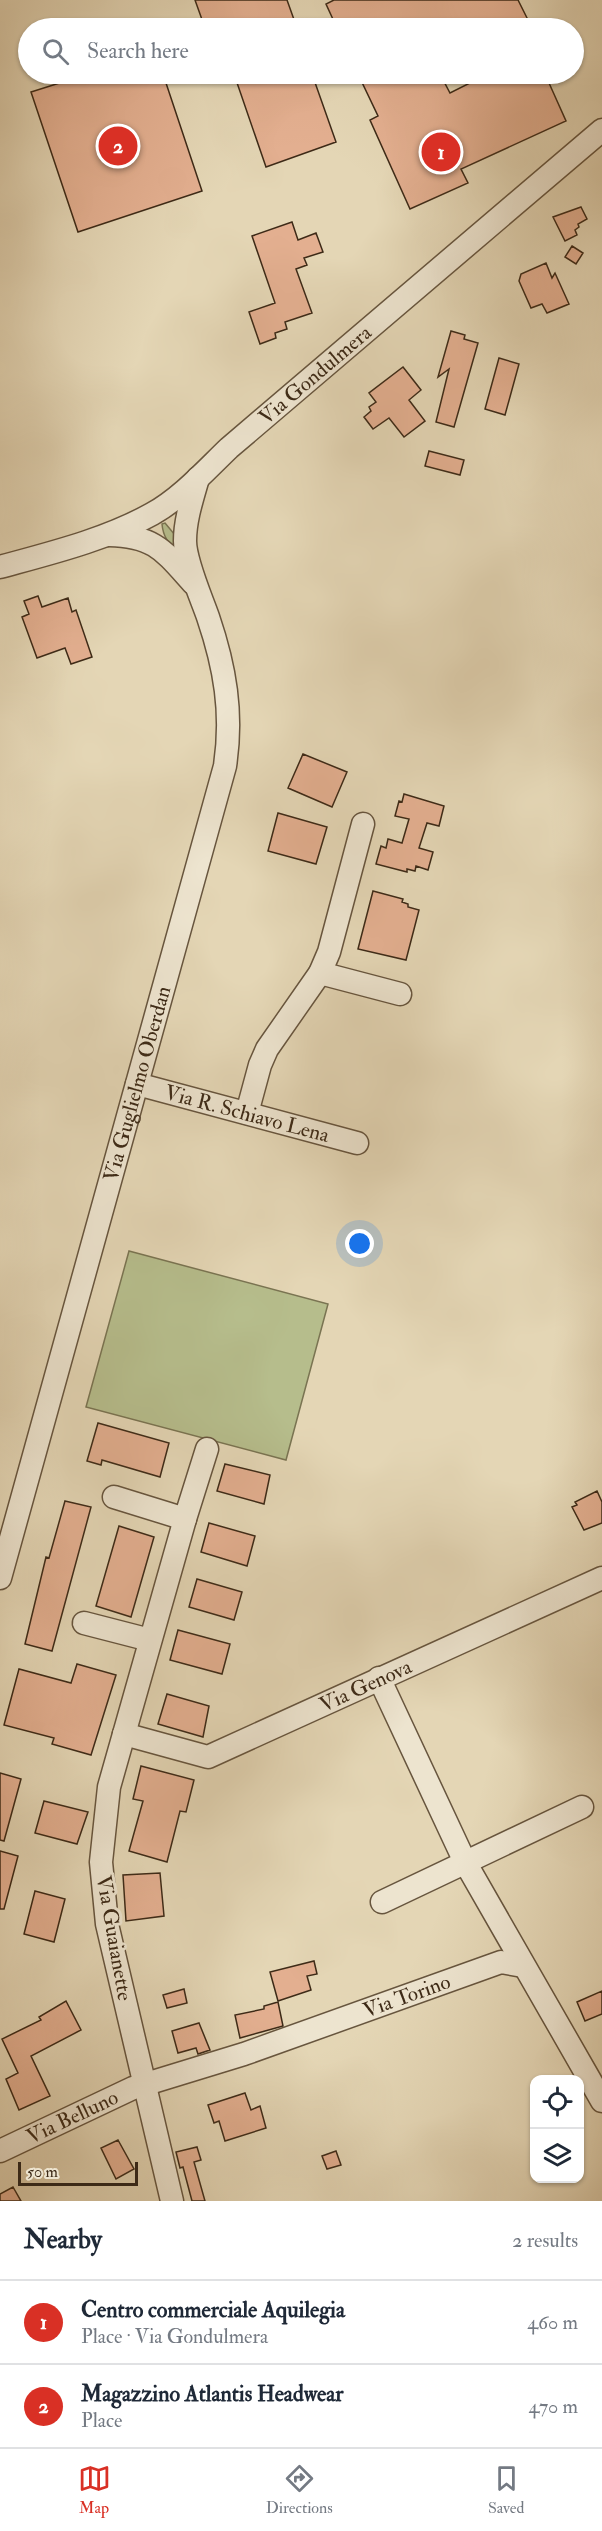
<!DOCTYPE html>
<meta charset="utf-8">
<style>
body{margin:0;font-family:"IM FELL Double Pica",serif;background:#f2f2f3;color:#1f2937}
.controls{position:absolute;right:18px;bottom:18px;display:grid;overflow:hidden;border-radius:12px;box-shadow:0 2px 4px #0004}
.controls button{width:54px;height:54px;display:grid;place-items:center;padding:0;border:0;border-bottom:2px solid #e0e1e3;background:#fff;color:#1f2937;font:30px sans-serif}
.scale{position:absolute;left:18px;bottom:15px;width:120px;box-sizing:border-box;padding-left:6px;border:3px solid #3d2a17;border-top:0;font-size:16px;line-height:21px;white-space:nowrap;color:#3d2a17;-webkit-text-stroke:4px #ede4cf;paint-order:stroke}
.you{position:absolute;left:360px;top:1244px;width:21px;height:21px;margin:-15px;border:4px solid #fff;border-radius:50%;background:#1a73e8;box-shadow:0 0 0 9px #1a73e833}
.badge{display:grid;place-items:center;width:39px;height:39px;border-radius:50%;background:#d93025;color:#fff;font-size:20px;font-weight:700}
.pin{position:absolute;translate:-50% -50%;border:3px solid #fff;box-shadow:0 2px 6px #0006}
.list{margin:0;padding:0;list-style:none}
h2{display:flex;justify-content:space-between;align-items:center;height:78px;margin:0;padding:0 24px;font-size:26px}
h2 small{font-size:20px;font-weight:400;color:#747a83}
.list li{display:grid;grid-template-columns:39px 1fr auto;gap:18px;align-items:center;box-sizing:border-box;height:84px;padding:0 24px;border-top:2px solid #e0e1e3}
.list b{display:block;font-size:22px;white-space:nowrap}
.list p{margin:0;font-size:20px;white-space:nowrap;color:#747a83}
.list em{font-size:20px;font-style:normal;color:#747a83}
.icon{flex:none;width:33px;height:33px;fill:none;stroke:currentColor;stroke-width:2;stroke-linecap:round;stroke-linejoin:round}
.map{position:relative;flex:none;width:602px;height:2201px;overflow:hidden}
.search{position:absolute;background:#fff;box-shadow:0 2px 4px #0004;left:18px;right:18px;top:18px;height:66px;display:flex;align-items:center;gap:15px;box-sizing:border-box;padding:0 21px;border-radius:33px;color:#747a83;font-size:22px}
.sheet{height:246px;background:#fff}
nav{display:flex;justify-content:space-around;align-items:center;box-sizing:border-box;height:84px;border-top:2px solid #e0e1e3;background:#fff;font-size:16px;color:#747a83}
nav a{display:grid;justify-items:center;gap:3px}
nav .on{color:#d93025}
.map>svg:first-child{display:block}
.green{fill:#b6bd8c;stroke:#7a7452;stroke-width:1.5}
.building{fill:#e3af90;stroke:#3d2a17;stroke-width:1.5}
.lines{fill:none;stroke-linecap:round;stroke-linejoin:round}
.minor-casing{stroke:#67553e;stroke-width:25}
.minor{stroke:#ede4cf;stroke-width:22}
.labels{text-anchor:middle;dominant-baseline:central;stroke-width:6;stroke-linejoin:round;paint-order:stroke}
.street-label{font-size:21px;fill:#3d2a17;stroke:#ede4cf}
</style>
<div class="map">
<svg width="602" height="2201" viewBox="0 0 602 2201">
<rect width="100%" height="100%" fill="#e4d6b5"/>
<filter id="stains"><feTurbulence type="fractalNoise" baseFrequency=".00333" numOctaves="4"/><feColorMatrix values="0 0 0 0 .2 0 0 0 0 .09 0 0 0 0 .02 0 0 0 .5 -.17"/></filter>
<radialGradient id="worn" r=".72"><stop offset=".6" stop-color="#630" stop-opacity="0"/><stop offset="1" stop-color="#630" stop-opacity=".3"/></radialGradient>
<path class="green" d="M 165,523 L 175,535 L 178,553 C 169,544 163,537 162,524 Z
M 129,1251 L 328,1304 L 286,1460 L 86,1407 Z"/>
<path class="building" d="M 195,0 L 287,0 L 297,28 L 205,28 Z
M 334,0 L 518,0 L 532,28 L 337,28 L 326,4 Z
M 88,74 L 163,74 L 202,191 L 78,232 L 31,92 Z
M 234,74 L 312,74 L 336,142 L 266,167 Z
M 358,74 L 440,74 L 450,93 L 478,79 L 475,74 L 558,74 L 549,83 L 566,121 L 461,169 L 468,183 L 410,209 L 370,120 L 378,116 Z
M 581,207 L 587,219 L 578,224 L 579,227 L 575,230 L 577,235 L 565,241 L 553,217 Z
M 292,222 L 298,240 L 316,233 L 323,252 L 304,258 L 307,265 L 296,269 L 312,313 L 285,322 L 287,329 L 275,333 L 276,338 L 260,344 L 249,312 L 275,303 L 252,236 Z
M 572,246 L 583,253 L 576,264 L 565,257 Z
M 546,263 L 552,278 L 555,273 L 569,304 L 547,313 L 542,304 L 531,308 L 519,281 L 521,274 Z
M 451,331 L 465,335 L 464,339 L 478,343 L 454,427 L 436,422 L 449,369 L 438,377 Z
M 499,358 L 519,364 L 505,415 L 485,409 Z
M 403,367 L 421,390 L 409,400 L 425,421 L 404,437 L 389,418 L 373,429 L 364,417 L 371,411 L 369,407 L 376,402 L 369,393 Z
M 429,451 L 464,460 L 460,475 L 425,466 Z
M 38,596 L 42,607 L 68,598 L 72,612 L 76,610 L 92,657 L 71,664 L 65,648 L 37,658 L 22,617 L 29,614 L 24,601 Z
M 303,754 L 347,772 L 332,807 L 288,788 Z
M 404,794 L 444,806 L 439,826 L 427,823 L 419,848 L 433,852 L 428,870 L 416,866 L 415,871 L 407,869 L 407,872 L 376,864 L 381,846 L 386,848 L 388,839 L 402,843 L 409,819 L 395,816 L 399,801 L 402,802 Z
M 278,813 L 327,827 L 316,864 L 268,851 Z
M 373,891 L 403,899 L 402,902 L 408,904 L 408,907 L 419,910 L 406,960 L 358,949 Z
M 98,1423 L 169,1443 L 160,1477 L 102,1460 L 101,1465 L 87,1461 Z
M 225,1464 L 270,1475 L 264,1504 L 217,1491 Z
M 597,1491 L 602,1502 L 602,1523 L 584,1530 L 572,1507 L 577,1505 L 575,1502 Z
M 65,1501 L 91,1507 L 52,1651 L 25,1644 L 46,1557 L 49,1558 Z
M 209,1523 L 255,1536 L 247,1566 L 201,1552 Z
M 119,1526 L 154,1537 L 131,1617 L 96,1606 Z
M 197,1579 L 242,1592 L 234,1620 L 189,1607 Z
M 178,1630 L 230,1644 L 222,1674 L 170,1660 Z
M 77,1664 L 116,1675 L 91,1755 L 52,1744 L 54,1738 L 4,1725 L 19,1669 L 71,1683 Z
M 167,1694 L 209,1706 L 203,1737 L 158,1724 Z
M 141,1766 L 194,1780 L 186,1812 L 180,1811 L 167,1862 L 129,1851 L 143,1801 L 133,1799 Z
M 0,1773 L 21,1779 L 4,1841 L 0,1840 Z
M 44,1801 L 88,1812 L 77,1844 L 35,1833 Z
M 0,1851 L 18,1856 L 4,1909 L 0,1909 Z
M 160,1873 L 164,1916 L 126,1921 L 123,1875 Z
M 35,1891 L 65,1899 L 54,1942 L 24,1934 Z
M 314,1961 L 317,1974 L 307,1976 L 311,1990 L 278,2001 L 270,1972 Z
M 184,1989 L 187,2003 L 167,2008 L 163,1995 Z
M 602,1991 L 602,2014 L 585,2021 L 577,2002 Z
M 66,2001 L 81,2030 L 31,2056 L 50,2096 L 19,2110 L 6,2079 L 18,2073 L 2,2039 L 41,2020 L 39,2017 Z
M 278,2002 L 283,2026 L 240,2038 L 235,2015 L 264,2009 L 264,2006 Z
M 199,2023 L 210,2050 L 198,2054 L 196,2048 L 178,2053 L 172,2031 Z
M 245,2093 L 251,2110 L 260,2106 L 266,2128 L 225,2141 L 219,2121 L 214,2123 L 208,2105 Z
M 118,2140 L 134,2169 L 116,2179 L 101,2148 Z
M 197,2147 L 201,2160 L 194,2162 L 205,2201 L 192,2201 L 183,2167 L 180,2168 L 176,2152 Z
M 336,2151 L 341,2165 L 327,2169 L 322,2156 Z
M 13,2187 L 21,2201 L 0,2201 L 0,2194 Z"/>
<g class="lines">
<defs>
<g id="minor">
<path d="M 109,535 C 155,536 164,551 193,583"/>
<path id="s1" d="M 0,567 C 51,553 105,540 152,514 C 181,498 205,471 229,448 L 602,130"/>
<path d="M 320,973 L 400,994"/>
<path id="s2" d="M 137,1084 L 357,1143"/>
<path d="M 247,1113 L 260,1065 L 267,1049 L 320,973 L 329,952 L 363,824"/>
<path d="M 114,1497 L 185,1519"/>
<path id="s3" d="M 0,1578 L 225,766 C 233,713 225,667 208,617 C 201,597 185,561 185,541 C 185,520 192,499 198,478"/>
<path d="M 84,1623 L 150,1640"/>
<path d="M 379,1678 L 465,1862 L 602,2101"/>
<path id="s4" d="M 124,1734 L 208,1757 L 602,1578"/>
<path d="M 382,1902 L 582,1807"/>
<path id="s5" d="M 0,2151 L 133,2088 L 244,2054 L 501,1962 L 523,1966"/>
<path d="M 172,2201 L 107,1924 L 101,1862 L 109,1787 L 185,1519 L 207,1449"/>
</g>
</defs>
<use href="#minor" class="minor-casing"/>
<use href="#minor" class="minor"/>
</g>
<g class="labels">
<g class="street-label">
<text stroke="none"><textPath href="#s1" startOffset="376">Via Gondulmera</textPath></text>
<text stroke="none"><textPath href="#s3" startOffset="513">Via Guglielmo Oberdan</textPath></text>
<text stroke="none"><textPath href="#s2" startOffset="114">Via R. Schiavo Lena</textPath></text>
<text stroke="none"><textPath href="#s4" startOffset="260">Via Genova</textPath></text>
<text transform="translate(114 1938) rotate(80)">Via Guaianette</text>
<text stroke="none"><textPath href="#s5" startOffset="436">Via Torino</textPath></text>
<text stroke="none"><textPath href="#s5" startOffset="80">Via Belluno</textPath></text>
</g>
</g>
<rect width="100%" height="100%" filter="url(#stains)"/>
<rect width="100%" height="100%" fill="url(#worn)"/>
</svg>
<div class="controls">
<button><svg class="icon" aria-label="locate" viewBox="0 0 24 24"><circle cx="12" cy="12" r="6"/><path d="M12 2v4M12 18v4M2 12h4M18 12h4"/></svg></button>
<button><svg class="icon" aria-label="layers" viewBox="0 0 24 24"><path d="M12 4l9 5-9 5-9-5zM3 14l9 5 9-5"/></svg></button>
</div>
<div class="scale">50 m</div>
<div class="you"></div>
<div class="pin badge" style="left:441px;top:152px">1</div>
<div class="pin badge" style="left:118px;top:146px">2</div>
<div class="search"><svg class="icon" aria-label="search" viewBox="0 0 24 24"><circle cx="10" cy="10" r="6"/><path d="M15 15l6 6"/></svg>Search here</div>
</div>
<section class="sheet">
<h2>Nearby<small>2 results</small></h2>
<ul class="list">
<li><span class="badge">1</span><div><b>Centro commerciale Aquilegia</b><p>Place · Via Gondulmera</p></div><em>460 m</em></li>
<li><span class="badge">2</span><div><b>Magazzino Atlantis Headwear</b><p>Place</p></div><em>470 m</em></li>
</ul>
</section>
<nav>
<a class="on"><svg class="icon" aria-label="map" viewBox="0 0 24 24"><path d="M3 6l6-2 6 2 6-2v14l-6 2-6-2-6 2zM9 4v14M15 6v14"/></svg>Map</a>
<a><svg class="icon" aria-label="directions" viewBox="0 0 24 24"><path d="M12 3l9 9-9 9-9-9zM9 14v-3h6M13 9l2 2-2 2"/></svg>Directions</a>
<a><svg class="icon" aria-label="saved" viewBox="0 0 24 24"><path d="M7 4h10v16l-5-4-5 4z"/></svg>Saved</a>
</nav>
